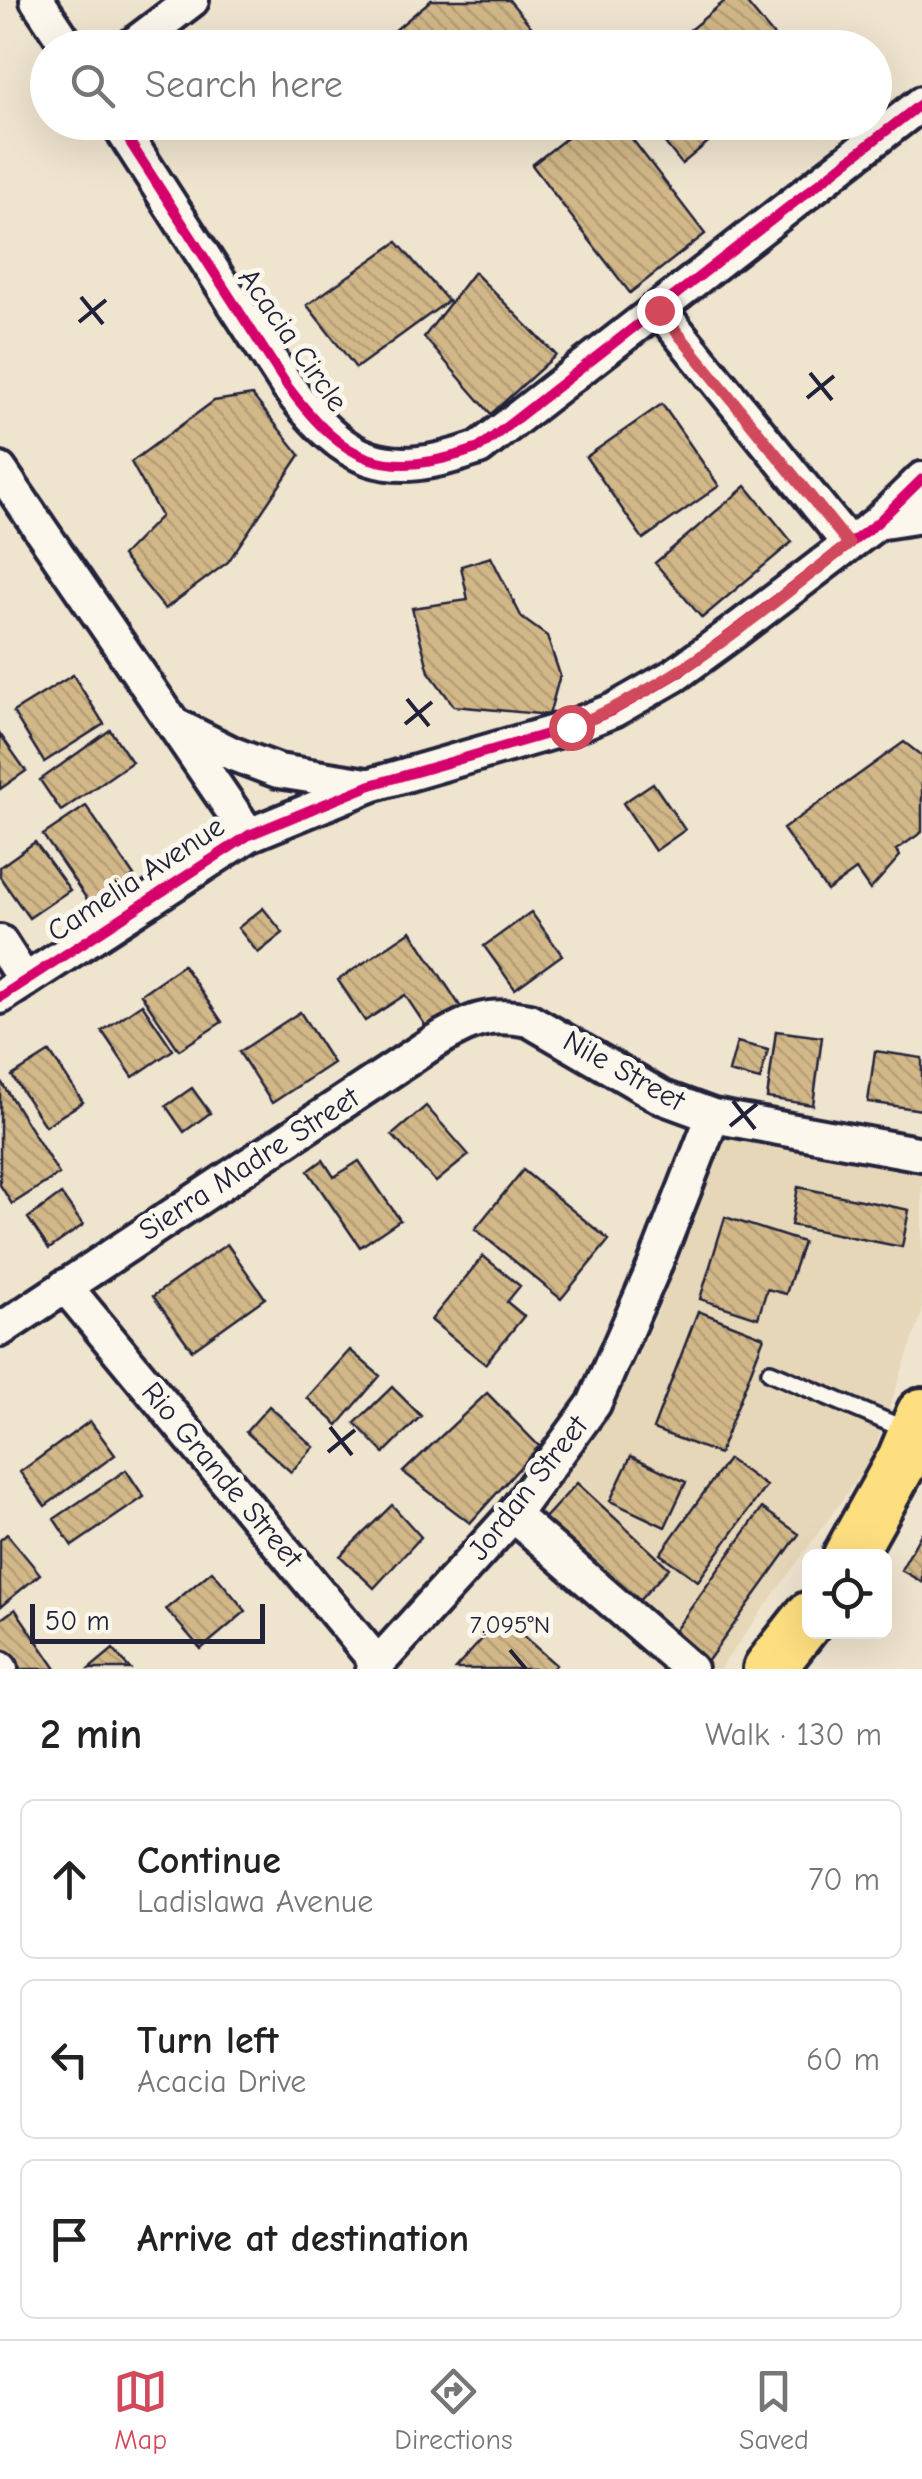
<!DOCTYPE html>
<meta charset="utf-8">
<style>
body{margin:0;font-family:"Comic Neue",sans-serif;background:#f6f6f6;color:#222}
.controls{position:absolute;right:30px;bottom:30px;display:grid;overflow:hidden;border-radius:15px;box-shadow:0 10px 40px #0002}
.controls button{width:90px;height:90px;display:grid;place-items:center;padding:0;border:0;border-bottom:2px solid #e0e0e0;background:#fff;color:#222;font:50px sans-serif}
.scale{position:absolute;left:30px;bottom:25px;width:235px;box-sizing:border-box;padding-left:10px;border:5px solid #22223b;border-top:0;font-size:28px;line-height:35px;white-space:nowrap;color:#22223b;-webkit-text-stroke:8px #fbf7ec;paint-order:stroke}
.stop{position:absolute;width:30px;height:30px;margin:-22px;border:8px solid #d1495b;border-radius:50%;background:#fff}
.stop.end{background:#d1495b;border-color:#fff;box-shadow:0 2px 10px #0008}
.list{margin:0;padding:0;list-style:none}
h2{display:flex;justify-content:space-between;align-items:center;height:130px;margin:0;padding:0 40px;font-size:42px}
h2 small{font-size:32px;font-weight:400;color:#767676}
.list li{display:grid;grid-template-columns:65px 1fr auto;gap:30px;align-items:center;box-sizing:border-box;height:160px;margin:0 20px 20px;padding:0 20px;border:2px solid #e0e0e0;border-radius:15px}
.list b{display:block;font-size:38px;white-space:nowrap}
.list p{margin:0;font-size:32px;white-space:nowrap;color:#767676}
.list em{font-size:32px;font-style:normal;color:#767676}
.icon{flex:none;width:55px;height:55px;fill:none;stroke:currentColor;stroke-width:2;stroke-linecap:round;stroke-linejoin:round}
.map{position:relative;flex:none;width:922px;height:1669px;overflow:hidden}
.search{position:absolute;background:#fff;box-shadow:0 10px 40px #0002;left:30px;right:30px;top:30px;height:110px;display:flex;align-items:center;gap:25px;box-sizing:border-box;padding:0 35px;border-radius:55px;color:#767676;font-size:38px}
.sheet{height:670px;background:#fff}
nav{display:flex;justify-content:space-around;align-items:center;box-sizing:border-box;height:140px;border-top:2px solid #e0e0e0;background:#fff;font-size:28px;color:#767676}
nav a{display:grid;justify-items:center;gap:5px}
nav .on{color:#d1495b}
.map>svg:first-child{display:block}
.built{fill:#e6d7b9}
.building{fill:url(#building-back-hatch);stroke:#22223b;stroke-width:2.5}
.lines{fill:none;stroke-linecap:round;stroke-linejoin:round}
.lane-casing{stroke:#22223b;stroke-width:22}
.street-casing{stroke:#22223b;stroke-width:40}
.primary-casing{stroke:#22223b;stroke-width:58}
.lane{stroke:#fbf7ec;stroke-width:15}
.street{stroke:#fbf7ec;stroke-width:32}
.primary{stroke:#fedf80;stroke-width:50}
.cycleway-casing{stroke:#fbf7ec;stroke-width:16}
.cycleway{stroke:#d6006c;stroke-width:10}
.route{stroke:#d1495b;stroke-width:12}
.ticks{fill:none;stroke:#22223b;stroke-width:4}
.labels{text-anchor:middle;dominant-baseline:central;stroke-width:10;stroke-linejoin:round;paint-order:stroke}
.street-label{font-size:30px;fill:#22223b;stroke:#fbf7ec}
.ticks-label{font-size:25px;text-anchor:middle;fill:#22223b;stroke:#fbf7ec;stroke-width:10;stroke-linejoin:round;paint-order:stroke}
</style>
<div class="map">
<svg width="922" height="1669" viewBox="0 0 922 1669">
<defs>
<pattern id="building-back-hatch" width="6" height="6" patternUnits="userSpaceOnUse" patternTransform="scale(2.5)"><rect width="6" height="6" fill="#d2b888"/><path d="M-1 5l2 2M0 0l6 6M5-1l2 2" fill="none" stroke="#b49e76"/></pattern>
</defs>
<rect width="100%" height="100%" fill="#efe4ce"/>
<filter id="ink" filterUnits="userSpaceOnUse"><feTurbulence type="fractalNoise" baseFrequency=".01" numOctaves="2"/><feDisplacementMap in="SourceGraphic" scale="20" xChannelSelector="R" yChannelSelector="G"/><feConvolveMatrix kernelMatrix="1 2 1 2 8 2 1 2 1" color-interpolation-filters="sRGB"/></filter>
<g filter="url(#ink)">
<path class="built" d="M 725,1134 L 922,1166 L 922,1313 L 871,1460 L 720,1669 L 707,1669 L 531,1516 L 609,1416 L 655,1319 Z"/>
<path class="building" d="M 431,0 L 509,0 L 534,30 L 513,48 L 374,48 Z
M 726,0 L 744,0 L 784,48 L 668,48 Z
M 587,122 L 619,122 L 705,234 L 630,293 L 532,165 Z
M 648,122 L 732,122 L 682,164 Z
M 397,242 L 448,301 L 356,368 L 307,305 Z
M 474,272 L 556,355 L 491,414 L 424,337 Z
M 252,395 L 300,455 L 228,562 L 165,609 L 122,556 L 161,516 L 131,462 L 214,401 Z
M 662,404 L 719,486 L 643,539 L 586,457 Z
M 746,486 L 792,542 L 702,618 L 655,563 Z
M 491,557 L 522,618 L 547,636 L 560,675 L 549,715 L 454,706 L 429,672 L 412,608 L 468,600 L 461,566 Z
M 73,675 L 104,724 L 44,762 L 13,712 Z
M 110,730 L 132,762 L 61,811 L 40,780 Z
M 0,734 L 26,771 L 0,789 Z
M 904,742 L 922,756 L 922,832 L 896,850 L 900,856 L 870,890 L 856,870 L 827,891 L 783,829 Z
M 653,783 L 685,830 L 655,851 L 623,803 Z
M 86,806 L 134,876 L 91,905 L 43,835 Z
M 35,842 L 70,890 L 29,918 L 0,877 L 0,867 Z
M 263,908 L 283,933 L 258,953 L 238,928 Z
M 531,912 L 562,955 L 515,989 L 484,946 Z
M 411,931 L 462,1009 L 429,1031 L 405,995 L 365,1021 L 338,980 Z
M 183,965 L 222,1022 L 179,1050 L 141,994 Z
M 142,1004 L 173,1050 L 133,1077 L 102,1031 Z
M 300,1012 L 333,1063 L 272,1103 L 239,1052 Z
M 776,1031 L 822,1037 L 813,1105 L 767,1098 Z
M 737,1042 L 768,1050 L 760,1080 L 729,1072 Z
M 875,1051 L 922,1058 L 922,1110 L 868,1102 Z
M 50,1052 L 83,1102 L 45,1126 L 12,1076 Z
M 0,1080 L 59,1174 L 12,1204 L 0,1185 Z
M 192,1088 L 210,1113 L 184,1132 L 166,1106 Z
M 426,1106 L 469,1155 L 436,1182 L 392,1135 Z
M 323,1160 L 334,1177 L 359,1161 L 400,1220 L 360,1247 L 308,1171 Z
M 523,1170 L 609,1240 L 561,1299 L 475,1229 Z
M 798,1187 L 909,1210 L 902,1247 L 791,1225 Z
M 61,1194 L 83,1225 L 49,1249 L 28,1218 Z
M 725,1217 L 803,1242 L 786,1294 L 767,1289 L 758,1318 L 700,1299 Z
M 227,1244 L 265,1298 L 192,1350 L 153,1296 Z
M 483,1256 L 520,1286 L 507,1302 L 524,1316 L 485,1364 L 431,1320 Z
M 698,1311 L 764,1337 L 719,1454 L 653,1429 Z
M 350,1350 L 380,1376 L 338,1425 L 307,1398 Z
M 392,1387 L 421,1416 L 384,1453 L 355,1423 Z
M 487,1393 L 539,1446 L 470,1523 L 403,1472 Z
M 269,1406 L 314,1447 L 291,1472 L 246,1432 Z
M 90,1421 L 115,1455 L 45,1506 L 20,1472 Z
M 631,1456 L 686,1482 L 665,1527 L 610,1501 Z
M 728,1459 L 766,1486 L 698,1581 L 660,1554 Z
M 126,1470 L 144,1497 L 72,1546 L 54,1519 Z
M 577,1483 L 669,1568 L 636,1604 L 544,1519 Z
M 392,1505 L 421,1537 L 374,1588 L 340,1556 Z
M 762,1508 L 799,1534 L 707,1662 L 671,1636 Z
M 922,1532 L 922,1582 L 901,1570 Z
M 7,1534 L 40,1574 L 0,1607 L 0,1540 Z
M 212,1571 L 246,1611 L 201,1649 L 166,1609 Z
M 15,1609 L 56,1669 L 13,1669 L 0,1651 L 0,1620 Z
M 502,1617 L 556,1665 L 552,1669 L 455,1669 Z
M 113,1649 L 130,1669 L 89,1669 Z"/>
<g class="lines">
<defs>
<path id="lane" d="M 770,1372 L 909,1431"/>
<path id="street" d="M 37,0 L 69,48
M 129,48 L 192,0
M 117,122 L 288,387 C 346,464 385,481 479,448 L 922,103
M 659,309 L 849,544
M 0,470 L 249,835
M 877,523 L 922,516
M 177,726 L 233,754 L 278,771 L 367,785
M 0,942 L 25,981
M 0,997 L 249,835 L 371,785 L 571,727 L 614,710 L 675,675 L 734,632 L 877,523 L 922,479
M 65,1286 L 378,1664
M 0,1330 L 434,1042 C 469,1021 488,1012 529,1020 L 661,1097 L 713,1116 L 922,1154
M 513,1515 L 690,1669
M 0,1668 L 1,1669
M 373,1669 L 513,1515 L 594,1404 L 654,1267 L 713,1116"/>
<path id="primary" d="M 849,1556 L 903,1459 L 922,1414
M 769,1669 L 810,1617"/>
</defs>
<use href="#lane" class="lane-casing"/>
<use href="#street" class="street-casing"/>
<use href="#primary" class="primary-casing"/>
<use href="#lane" class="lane"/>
<use href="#street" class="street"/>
<use href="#primary" class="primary"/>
<defs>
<path id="cycleway" d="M 117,122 L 288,387 C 346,464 385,481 479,448 L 922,103
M 0,997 L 249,835 L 371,785 L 571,727 L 614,710 L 675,675 L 734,632 L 877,523 L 922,479"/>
</defs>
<use href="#cycleway" class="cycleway-casing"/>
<use href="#cycleway" class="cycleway"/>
</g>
</g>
<g class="lines" filter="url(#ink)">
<path class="route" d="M 571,727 C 676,686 761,612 849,544 L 659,310"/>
</g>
<path class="ticks" d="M 81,297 L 103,324M 79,322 L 106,300M 810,373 L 832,400M 807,398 L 834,376M 407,699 L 429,726M 405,724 L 432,702M 733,1101 L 755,1129M 730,1126 L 757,1104M 330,1427 L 352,1455M 328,1452 L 355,1430M 510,1650 L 526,1669"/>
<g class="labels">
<g class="street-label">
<text transform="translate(293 340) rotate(55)">Acacia Circle</text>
<text transform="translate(136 879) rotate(-33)">Camelia Avenue</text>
<text transform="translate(624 1071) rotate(29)">Nile Street</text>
<text transform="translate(249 1164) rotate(-33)">Sierra Madre Street</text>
<text transform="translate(222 1475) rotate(50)">Rio Grande Street</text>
<text transform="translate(528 1488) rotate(-52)">Jordan Street</text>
</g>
</g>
<g class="ticks-label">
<text x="510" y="1633">7.095°N</text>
</g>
</svg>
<div class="controls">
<button><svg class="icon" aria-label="locate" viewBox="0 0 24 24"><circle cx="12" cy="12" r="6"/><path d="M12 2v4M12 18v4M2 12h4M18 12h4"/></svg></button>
</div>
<div class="scale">50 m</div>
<div class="stop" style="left:571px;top:727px"></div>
<div class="stop end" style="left:659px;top:310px"></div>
<div class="search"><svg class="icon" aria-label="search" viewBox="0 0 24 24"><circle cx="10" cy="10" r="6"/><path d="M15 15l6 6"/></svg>Search here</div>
</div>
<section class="sheet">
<h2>2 min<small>Walk · 130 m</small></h2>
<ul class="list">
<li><svg class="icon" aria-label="ahead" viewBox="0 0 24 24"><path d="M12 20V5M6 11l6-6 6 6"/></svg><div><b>Continue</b><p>Ladislawa Avenue</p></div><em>70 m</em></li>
<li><svg class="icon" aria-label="left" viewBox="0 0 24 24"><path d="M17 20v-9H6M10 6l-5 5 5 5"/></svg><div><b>Turn left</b><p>Acacia Drive</p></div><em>60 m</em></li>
<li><svg class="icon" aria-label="arrive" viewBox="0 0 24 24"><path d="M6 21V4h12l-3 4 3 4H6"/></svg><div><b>Arrive at destination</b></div></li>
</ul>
</section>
<nav>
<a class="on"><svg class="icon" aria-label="map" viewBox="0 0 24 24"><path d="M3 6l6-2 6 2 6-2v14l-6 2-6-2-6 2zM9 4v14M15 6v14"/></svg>Map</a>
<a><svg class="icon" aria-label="directions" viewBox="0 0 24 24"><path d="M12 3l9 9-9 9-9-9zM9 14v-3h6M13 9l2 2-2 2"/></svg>Directions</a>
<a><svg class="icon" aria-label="saved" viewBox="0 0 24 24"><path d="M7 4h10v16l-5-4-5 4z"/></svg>Saved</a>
</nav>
